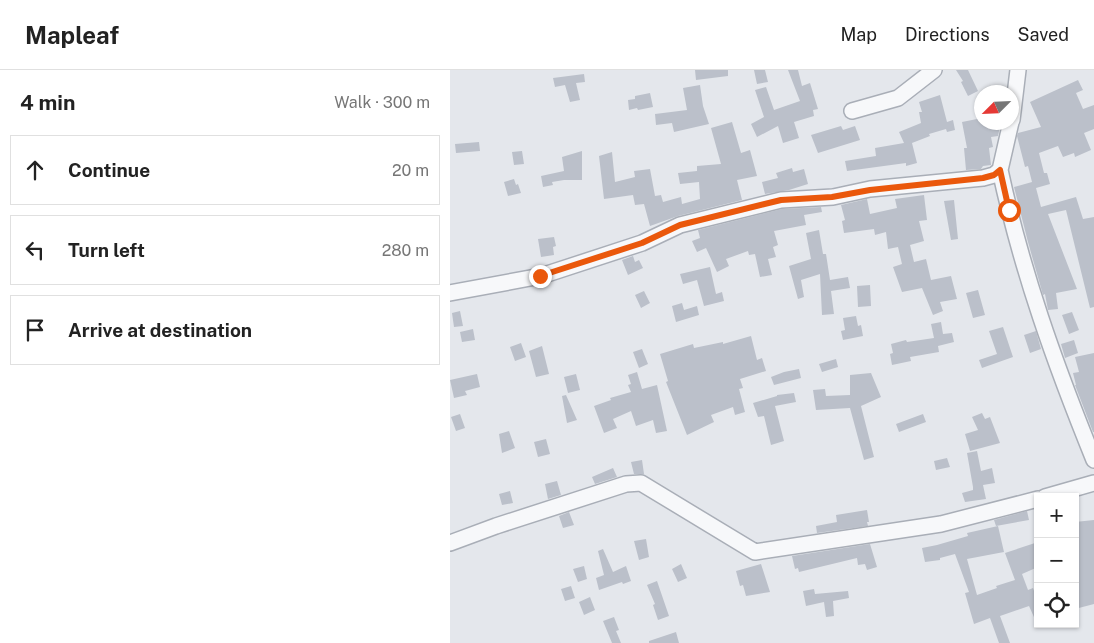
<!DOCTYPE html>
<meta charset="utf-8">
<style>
body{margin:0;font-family:"Public Sans",sans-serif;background:#f2f2f2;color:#222}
.controls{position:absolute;right:15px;bottom:15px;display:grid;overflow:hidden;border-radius:0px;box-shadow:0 1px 4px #0004}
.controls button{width:45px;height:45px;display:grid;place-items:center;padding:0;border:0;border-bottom:1px solid #e0e0e0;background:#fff;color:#222;font:25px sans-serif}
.compass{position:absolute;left:524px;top:15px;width:45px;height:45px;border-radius:50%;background:#fff;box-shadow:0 1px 4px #0004;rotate:246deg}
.stop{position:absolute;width:15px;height:15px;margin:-11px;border:4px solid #ea580c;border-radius:50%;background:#fff}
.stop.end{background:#ea580c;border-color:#fff;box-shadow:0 1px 5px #0008}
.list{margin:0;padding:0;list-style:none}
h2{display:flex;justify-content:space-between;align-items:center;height:65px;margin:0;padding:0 20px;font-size:21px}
h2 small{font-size:16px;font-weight:400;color:#767676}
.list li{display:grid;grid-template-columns:32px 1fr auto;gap:15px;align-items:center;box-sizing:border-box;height:70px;margin:0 10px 10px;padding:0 10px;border:1px solid #e0e0e0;border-radius:0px}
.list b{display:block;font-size:19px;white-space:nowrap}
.list em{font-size:16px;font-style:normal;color:#767676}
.icon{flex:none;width:28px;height:28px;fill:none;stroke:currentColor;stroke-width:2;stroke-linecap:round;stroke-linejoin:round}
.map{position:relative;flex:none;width:644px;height:573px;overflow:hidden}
header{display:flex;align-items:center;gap:30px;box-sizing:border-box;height:70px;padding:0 25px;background:#fff;border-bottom:1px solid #e0e0e0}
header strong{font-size:24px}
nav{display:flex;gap:28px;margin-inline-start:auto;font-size:18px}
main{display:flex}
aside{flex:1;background:#fff}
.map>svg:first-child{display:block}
.building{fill:#bbc0ca}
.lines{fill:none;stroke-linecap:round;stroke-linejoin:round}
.minor-casing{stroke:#a9aeb7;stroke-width:18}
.minor{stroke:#f7f8fa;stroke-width:15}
.route{stroke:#ea580c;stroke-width:6}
</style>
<header>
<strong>Mapleaf</strong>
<nav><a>Map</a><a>Directions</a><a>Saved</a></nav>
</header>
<main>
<aside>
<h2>4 min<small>Walk · 300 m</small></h2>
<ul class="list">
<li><svg class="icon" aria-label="ahead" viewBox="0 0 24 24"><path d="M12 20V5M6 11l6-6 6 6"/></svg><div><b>Continue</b></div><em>20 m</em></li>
<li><svg class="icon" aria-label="left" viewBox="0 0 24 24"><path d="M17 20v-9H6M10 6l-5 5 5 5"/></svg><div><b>Turn left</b></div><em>280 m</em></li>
<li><svg class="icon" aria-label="arrive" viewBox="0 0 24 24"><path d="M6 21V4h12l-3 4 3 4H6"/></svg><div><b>Arrive at destination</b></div></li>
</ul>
</aside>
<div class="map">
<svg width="644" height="573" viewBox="0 0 644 573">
<rect width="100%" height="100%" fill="#e4e7ec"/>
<path class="building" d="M 245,0 L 278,0 L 278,6 L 246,10 Z
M 304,0 L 315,0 L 318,12 L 307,14 Z
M 338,0 L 348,0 L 352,16 L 360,13 L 368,39 L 363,40 L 364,46 L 344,52 L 349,68 L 333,73 L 328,56 L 307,67 L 301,54 L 314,47 L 305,20 L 316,17 L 324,40 L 350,31 Z
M 506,0 L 518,0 L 528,21 L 518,26 L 511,12 L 513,11 Z
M 134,4 L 135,12 L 126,13 L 130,30 L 120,32 L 115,15 L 105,17 L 103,8 Z
M 628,10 L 633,20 L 626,23 L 633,39 L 644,35 L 644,59 L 634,63 L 641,80 L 625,87 L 624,83 L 613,87 L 608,76 L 589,83 L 594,103 L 597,103 L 600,114 L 586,118 L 591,137 L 626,127 L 633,149 L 644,147 L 644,237 L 640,238 L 616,140 L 598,144 L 627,219 L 606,223 L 608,239 L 598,240 L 595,224 L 593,225 L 578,172 L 564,117 L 582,112 L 578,96 L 575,97 L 567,66 L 568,63 L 591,57 L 580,32 Z
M 250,15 L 253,36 L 259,54 L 224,62 L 222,53 L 206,55 L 205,44 L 237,40 L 233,18 Z
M 200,23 L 203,37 L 188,40 L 187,38 L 179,40 L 178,30 L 185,29 L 185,26 Z
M 490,25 L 497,52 L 503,50 L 505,60 L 497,62 L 496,59 L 479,64 L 480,66 L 462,73 L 467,93 L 456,96 L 456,93 L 397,101 L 395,91 L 426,86 L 425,78 L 454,73 L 449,62 L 471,53 L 469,42 L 472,42 L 469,32 Z
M 532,48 L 532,52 L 551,52 L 548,66 L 541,67 L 543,77 L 539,78 L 541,95 L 533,96 L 531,99 L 516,100 L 514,78 L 517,78 L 512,52 Z
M 282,52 L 291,83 L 300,80 L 307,106 L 287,110 L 292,130 L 228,146 L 200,156 L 194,134 L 185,135 L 183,125 L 154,129 L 149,86 L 162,82 L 165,112 L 185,107 L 184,101 L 200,99 L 205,126 L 211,125 L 213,132 L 231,127 L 232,134 L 250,129 L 249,112 L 230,114 L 228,103 L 247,101 L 247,96 L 271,94 L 261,58 Z
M 391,56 L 393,60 L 405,56 L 410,70 L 368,83 L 361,65 Z
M 29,72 L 30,81 L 6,83 L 5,74 Z
M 72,81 L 74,94 L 64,95 L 62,82 Z
M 132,81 L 132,110 L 114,110 L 102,112 L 103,115 L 93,117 L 91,106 L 114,101 L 112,87 Z
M 342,98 L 343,102 L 354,99 L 358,114 L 339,120 L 315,124 L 312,112 L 328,108 L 326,103 Z
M 64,109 L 66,115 L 68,114 L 71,123 L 58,126 L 54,112 Z
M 474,125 L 477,150 L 469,151 L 474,171 L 460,175 L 464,192 L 476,189 L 481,210 L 501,206 L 507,229 L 490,232 L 493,241 L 483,245 L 472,218 L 452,222 L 443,197 L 452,194 L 448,177 L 438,179 L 436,162 L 425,165 L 424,159 L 394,163 L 392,151 L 395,150 L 391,135 L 417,129 L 420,144 L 447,138 L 445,129 Z
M 504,130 L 508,169 L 501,170 L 494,131 Z
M 371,137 L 372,142 L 354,145 L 356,155 L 324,161 L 328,175 L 323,177 L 326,187 L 318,189 L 322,205 L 310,207 L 305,184 L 299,185 L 298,181 L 276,189 L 279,196 L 267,202 L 256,178 L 247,182 L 242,171 L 250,168 L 248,160 L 332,139 Z
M 369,160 L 373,184 L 376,184 L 380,210 L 398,207 L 400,218 L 381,221 L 384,244 L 372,245 L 370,204 L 351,210 L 354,227 L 348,229 L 339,196 L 361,189 L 356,163 Z
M 104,167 L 106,176 L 103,177 L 104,185 L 91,187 L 88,169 Z
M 183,186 L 185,192 L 189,190 L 193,198 L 178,205 L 172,190 Z
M 260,197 L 266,224 L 272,222 L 274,231 L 254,236 L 247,210 L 233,214 L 230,204 Z
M 420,215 L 421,236 L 408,237 L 407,216 Z
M 528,220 L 535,245 L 523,248 L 516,223 Z
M 194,221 L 200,233 L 191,238 L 185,225 Z
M 232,233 L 234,240 L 247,236 L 249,245 L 226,252 L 222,236 Z
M 10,241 L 13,256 L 4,257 L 2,243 Z
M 622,242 L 629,260 L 619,264 L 612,245 Z
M 406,246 L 408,256 L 411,255 L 413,266 L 393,270 L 391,261 L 395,260 L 393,248 Z
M 491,252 L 493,264 L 502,263 L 504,272 L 488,276 L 489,282 L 460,287 L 461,291 L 442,295 L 440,284 L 443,283 L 441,274 L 456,270 L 457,272 L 484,268 L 481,254 Z
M 553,257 L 563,287 L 532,298 L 529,290 L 547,284 L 539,261 Z
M 23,259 L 25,270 L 12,272 L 10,262 Z
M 586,261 L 591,279 L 580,283 L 574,265 Z
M 301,266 L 307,290 L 312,288 L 316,301 L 290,309 L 293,318 L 289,319 L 295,342 L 285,345 L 283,337 L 261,345 L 264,352 L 237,365 L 216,312 L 218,311 L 210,284 L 243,274 L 244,278 L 273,272 L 273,274 Z
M 624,270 L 628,283 L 615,288 L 611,274 Z
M 71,273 L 76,287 L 65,291 L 60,277 Z
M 92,276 L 99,304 L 86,307 L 79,281 Z
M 192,279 L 198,294 L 189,298 L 183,282 Z
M 644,283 L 644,362 L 643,362 L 625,315 L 626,315 L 623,303 L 629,302 L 625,287 Z
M 386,289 L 388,297 L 372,302 L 369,294 Z
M 349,299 L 351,308 L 324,315 L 321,307 L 334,302 Z
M 187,302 L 192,319 L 207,315 L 217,361 L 206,363 L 203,350 L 186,356 L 181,341 L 163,349 L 167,358 L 154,363 L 144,336 L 161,330 L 160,328 L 181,322 L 178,315 L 181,314 L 178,305 Z
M 421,303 L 431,327 L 411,336 L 424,387 L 414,390 L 400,338 L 366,340 L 363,320 L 375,319 L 376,326 L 400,325 L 400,305 Z
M 27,304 L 30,317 L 15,321 L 17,325 L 4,328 L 0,310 Z
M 126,304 L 130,320 L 118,323 L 114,307 Z
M 344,323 L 346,332 L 325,336 L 334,371 L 321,375 L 314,346 L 308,347 L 303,333 L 327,326 L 327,325 Z
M 116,325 L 127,350 L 117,353 L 112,326 Z
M 532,343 L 535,349 L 540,347 L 550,373 L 520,381 L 515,364 L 528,360 L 522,347 Z
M 10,344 L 15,358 L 6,361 L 1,347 Z
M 473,344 L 476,352 L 449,362 L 446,354 Z
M 59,361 L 65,378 L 52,383 L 49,364 Z
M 96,369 L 100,384 L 88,387 L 84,372 Z
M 527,381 L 531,401 L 542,398 L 545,413 L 533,415 L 536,429 L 515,432 L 512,423 L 523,420 L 523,417 L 517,383 Z
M 497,388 L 500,397 L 486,400 L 484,391 Z
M 192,390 L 194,404 L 184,404 L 181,392 Z
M 163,398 L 167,407 L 145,414 L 142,407 Z
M 107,411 L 111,425 L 98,429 L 95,414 Z
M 60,421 L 63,433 L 52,435 L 49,424 Z
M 417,440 L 419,452 L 417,452 L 418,456 L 367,463 L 366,456 L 387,452 L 386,445 Z
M 577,441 L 579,450 L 546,456 L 544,450 Z
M 119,442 L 124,455 L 113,458 L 109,446 Z
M 644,450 L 644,534 L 625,539 L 625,452 Z
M 548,456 L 554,482 L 517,489 L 527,525 L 547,518 L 546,516 L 565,510 L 555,483 L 588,472 L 588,497 L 572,504 L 578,520 L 583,518 L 588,532 L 588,556 L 579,536 L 550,546 L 560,573 L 549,573 L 540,548 L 524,554 L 515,523 L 519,522 L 505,484 L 490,488 L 490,490 L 475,492 L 472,478 L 487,475 L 518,466 L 517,463 Z
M 196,469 L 199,487 L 189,490 L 184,471 Z
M 420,474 L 427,497 L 417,500 L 415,494 L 408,495 L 407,488 L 349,502 L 348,498 L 345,499 L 342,486 Z
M 153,479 L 163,502 L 176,496 L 181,511 L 173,514 L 172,512 L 149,520 L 146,508 L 154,505 L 148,481 Z
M 231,494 L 237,508 L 228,512 L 222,499 Z
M 311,494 L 320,522 L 296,526 L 293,515 L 290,516 L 286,501 Z
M 134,496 L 137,509 L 128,512 L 123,499 Z
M 207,511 L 219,546 L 208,550 L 203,535 L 205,534 L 197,515 Z
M 121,516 L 125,528 L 115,531 L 111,519 Z
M 364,519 L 365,524 L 398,521 L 399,528 L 383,531 L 384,546 L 376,547 L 374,532 L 356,536 L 353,521 Z
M 140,527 L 145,540 L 134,545 L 129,532 Z
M 164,547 L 169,560 L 166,561 L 171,573 L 162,573 L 153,551 Z
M 226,562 L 229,573 L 199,573 L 199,571 Z"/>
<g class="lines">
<defs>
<path id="minor" d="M 402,41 L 448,28 L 484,0
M 562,50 L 568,0
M 550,100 C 572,202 605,294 644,390
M 0,223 L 91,206 L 192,173 L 230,155 L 331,130 L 383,127 L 420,119 L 533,108 L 544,105 L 550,100 L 561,52
M 595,427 L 644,413
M 0,473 L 46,456 L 176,414 L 191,413 L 305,482 L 491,454 L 588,429"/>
</defs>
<use href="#minor" class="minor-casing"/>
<use href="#minor" class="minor"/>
</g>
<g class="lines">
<path class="route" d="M 90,206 L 192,173 L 230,155 L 331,130 L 382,127 L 420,120 L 533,108 L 544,105 L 550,100 L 559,140"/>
</g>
</svg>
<div class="controls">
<button>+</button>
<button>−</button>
<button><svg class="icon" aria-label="locate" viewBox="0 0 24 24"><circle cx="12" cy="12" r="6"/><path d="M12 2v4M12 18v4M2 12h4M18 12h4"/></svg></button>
</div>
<svg class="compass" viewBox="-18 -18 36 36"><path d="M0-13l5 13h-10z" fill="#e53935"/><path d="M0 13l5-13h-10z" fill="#767676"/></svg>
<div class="stop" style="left:559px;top:140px"></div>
<div class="stop end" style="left:90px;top:206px"></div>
</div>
</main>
